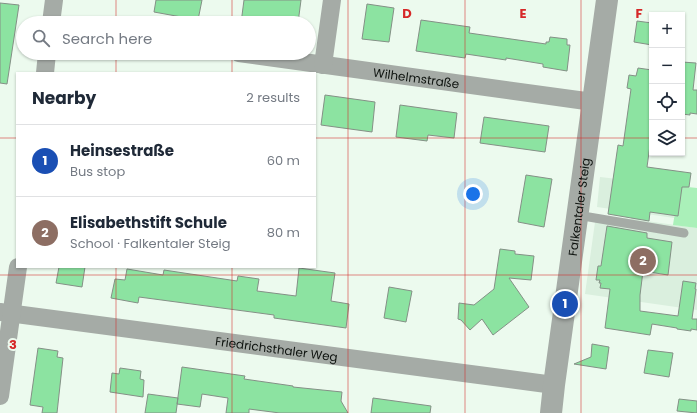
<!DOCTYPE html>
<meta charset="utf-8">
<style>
body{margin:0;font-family:Poppins,sans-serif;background:#f6f6f7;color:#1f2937}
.controls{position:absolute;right:12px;top:12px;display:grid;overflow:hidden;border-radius:0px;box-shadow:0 1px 3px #0004}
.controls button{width:36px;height:36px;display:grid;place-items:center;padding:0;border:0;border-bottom:1px solid #e0e1e3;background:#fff;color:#1f2937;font:20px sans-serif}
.you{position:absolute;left:473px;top:194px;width:14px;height:14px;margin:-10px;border:3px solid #fff;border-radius:50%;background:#1a73e8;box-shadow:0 0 0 6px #1a73e833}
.badge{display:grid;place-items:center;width:26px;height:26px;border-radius:50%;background:#111827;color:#fff;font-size:13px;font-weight:700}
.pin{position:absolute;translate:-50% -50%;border:2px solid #fff;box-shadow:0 1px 4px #0006}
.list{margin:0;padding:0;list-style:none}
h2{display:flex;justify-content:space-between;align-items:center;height:52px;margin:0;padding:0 16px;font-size:17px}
h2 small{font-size:13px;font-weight:400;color:#747a83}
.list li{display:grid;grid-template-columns:26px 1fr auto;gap:12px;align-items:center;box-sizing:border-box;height:72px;padding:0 16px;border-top:1px solid #e0e1e3}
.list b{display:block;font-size:15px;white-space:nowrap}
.list p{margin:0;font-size:13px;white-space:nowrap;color:#747a83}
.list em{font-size:13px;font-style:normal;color:#747a83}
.icon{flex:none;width:22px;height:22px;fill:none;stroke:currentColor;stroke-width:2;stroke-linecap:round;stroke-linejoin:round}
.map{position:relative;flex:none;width:697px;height:413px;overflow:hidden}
.search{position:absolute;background:#fff;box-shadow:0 1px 3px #0004;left:16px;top:16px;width:300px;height:44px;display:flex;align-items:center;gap:10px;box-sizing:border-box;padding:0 14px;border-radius:22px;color:#747a83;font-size:15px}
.panel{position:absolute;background:#fff;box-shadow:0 1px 3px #0004;left:16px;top:72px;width:300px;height:196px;border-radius:0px}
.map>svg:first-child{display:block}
.built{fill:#daefde}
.green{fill:#aaf0b9}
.building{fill:#8ce3a1;stroke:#849086}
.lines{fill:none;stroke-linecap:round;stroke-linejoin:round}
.service{stroke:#a5aba6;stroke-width:9}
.minor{stroke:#a5aba6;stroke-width:18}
.tertiary{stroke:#a5aba6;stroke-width:22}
.grid{fill:none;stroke:#d62828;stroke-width:1;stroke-opacity:0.55}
.labels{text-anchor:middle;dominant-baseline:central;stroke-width:4;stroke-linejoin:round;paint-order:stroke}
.street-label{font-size:12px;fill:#0e130f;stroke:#ecfaee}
.grid-label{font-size:13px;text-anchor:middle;font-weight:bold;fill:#d62828;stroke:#ecfaee;stroke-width:4;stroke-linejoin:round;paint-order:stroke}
</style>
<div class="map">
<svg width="697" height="413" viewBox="0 0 697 413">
<rect width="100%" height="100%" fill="#ecfaee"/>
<path class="built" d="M 600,177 L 679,186 L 674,218 L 640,213 L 639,220 L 697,228 L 697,310 L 585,294 L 596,215 L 631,219 L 632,212 L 597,207 Z"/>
<path class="green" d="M 679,186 L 697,188 L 697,228 L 673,225 Z"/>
<path class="building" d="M 156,0 L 202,0 L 198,20 L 154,12 Z
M 244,0 L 301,0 L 298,23 L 241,23 Z
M 0,3 L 19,5 L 7,84 L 0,83 Z
M 367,4 L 394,8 L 389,42 L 362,39 Z
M 421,20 L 470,27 L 469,33 L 546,44 L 546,42 L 549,42 L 550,37 L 567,39 L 567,45 L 570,45 L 567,71 L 543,67 L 543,64 L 506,58 L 506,60 L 466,54 L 465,58 L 416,51 Z
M 637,21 L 652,23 L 652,45 L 634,42 Z
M 682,62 L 696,63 L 693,90 L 697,90 L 697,114 L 690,113 L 690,115 L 682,114 Z
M 638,68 L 652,70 L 652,131 L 647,167 L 691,173 L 689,187 L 682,187 L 678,216 L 650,212 L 649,221 L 608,214 L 618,145 L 623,146 L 631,89 L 627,88 L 629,75 L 636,76 Z
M 325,95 L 375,102 L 372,132 L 321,125 Z
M 400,105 L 457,113 L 454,138 L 428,135 L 427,141 L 396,137 Z
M 484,117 L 549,126 L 545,152 L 480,143 Z
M 526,175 L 552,179 L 544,227 L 518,222 Z
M 607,226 L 647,233 L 647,238 L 672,242 L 668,275 L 643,271 L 640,295 L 640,311 L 678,316 L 683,281 L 696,283 L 695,289 L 696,289 L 692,319 L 697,319 L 697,330 L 691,329 L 691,331 L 677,329 L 677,328 L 652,324 L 650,335 L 605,328 L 610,289 L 600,288 L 601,283 L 599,283 L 600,280 L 596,280 L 598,266 L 601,266 Z
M 500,249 L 515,251 L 515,254 L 534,256 L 531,280 L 509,278 L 529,307 L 493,335 L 482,319 L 470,330 L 461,320 L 458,319 L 459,303 L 474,305 L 494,289 Z
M 59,267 L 85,267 L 82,287 L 56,283 Z
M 299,268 L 335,273 L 331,301 L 349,304 L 346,328 L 274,318 L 274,315 L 139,297 L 138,303 L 111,298 L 115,279 L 125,280 L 127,269 L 163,275 L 164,270 L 237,281 L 238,276 L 259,279 L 257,291 L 296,296 Z
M 389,287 L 412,291 L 406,322 L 384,318 Z
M 592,344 L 609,347 L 606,369 L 574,364 L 591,357 Z
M 38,348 L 58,351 L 57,357 L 63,358 L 57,413 L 42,413 L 43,407 L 30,405 Z
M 648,350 L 673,353 L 669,377 L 644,373 Z
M 182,367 L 245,376 L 244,379 L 293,386 L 293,387 L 342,392 L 341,401 L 348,413 L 280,413 L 249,409 L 249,413 L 226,413 L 228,398 L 202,394 L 200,407 L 177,404 Z
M 120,368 L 141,371 L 140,379 L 144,380 L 143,397 L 110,392 L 112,373 L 119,374 Z
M 148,394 L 178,398 L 176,413 L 145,413 Z
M 373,398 L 431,406 L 430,413 L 371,413 Z
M 679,399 L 697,401 L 697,413 L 677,411 Z"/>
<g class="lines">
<path class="service" d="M 577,215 L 684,233"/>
<g class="minor">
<path d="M 51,23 L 54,0"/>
<path id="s1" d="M 239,53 L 593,102"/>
<path d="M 323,65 L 332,0"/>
<path d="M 45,73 L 47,53"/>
<path id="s2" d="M 0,312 L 554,385"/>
<path d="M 0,396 L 18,267"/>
</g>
<path class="tertiary" id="s3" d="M 551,413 L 554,385 L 607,0"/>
</g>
<path class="grid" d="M 116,0 L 116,23M 232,0 L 232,23M 348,0 L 348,413M 465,0 L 465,413M 581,0 L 581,413M 116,53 L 116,73M 232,53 L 232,73M 0,138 L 17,138M 315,138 L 652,138M 682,138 L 697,138M 116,267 L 116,413M 232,267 L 232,413M 0,275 L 697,275"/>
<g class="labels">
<g class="street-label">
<text stroke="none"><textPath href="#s1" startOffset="179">Wilhelmstraße</textPath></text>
<text stroke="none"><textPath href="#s3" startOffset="208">Falkentaler Steig</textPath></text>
<text stroke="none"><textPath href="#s2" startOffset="279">Friedrichsthaler Weg</textPath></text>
</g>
</g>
<g class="grid-label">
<text x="407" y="18">D</text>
<text x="523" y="18">E</text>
<text x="639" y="18">F</text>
<text x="13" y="349">3</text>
</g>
</svg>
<div class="controls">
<button>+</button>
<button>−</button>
<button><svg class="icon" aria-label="locate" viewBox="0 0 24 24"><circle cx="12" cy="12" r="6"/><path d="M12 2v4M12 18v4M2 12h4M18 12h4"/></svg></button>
<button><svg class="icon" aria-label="layers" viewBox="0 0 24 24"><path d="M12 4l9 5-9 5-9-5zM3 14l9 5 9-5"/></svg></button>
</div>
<div class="you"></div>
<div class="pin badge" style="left:565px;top:304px;background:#1a4fb4">1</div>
<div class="pin badge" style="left:643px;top:261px;background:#8d6e63">2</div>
<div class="search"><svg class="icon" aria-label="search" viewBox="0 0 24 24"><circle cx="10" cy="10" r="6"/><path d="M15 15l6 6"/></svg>Search here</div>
<section class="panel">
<h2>Nearby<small>2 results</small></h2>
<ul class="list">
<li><span class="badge" style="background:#1a4fb4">1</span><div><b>Heinsestraße</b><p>Bus stop</p></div><em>60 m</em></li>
<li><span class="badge" style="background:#8d6e63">2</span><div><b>Elisabethstift Schule</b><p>School · Falkentaler Steig</p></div><em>80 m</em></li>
</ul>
</section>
</div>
